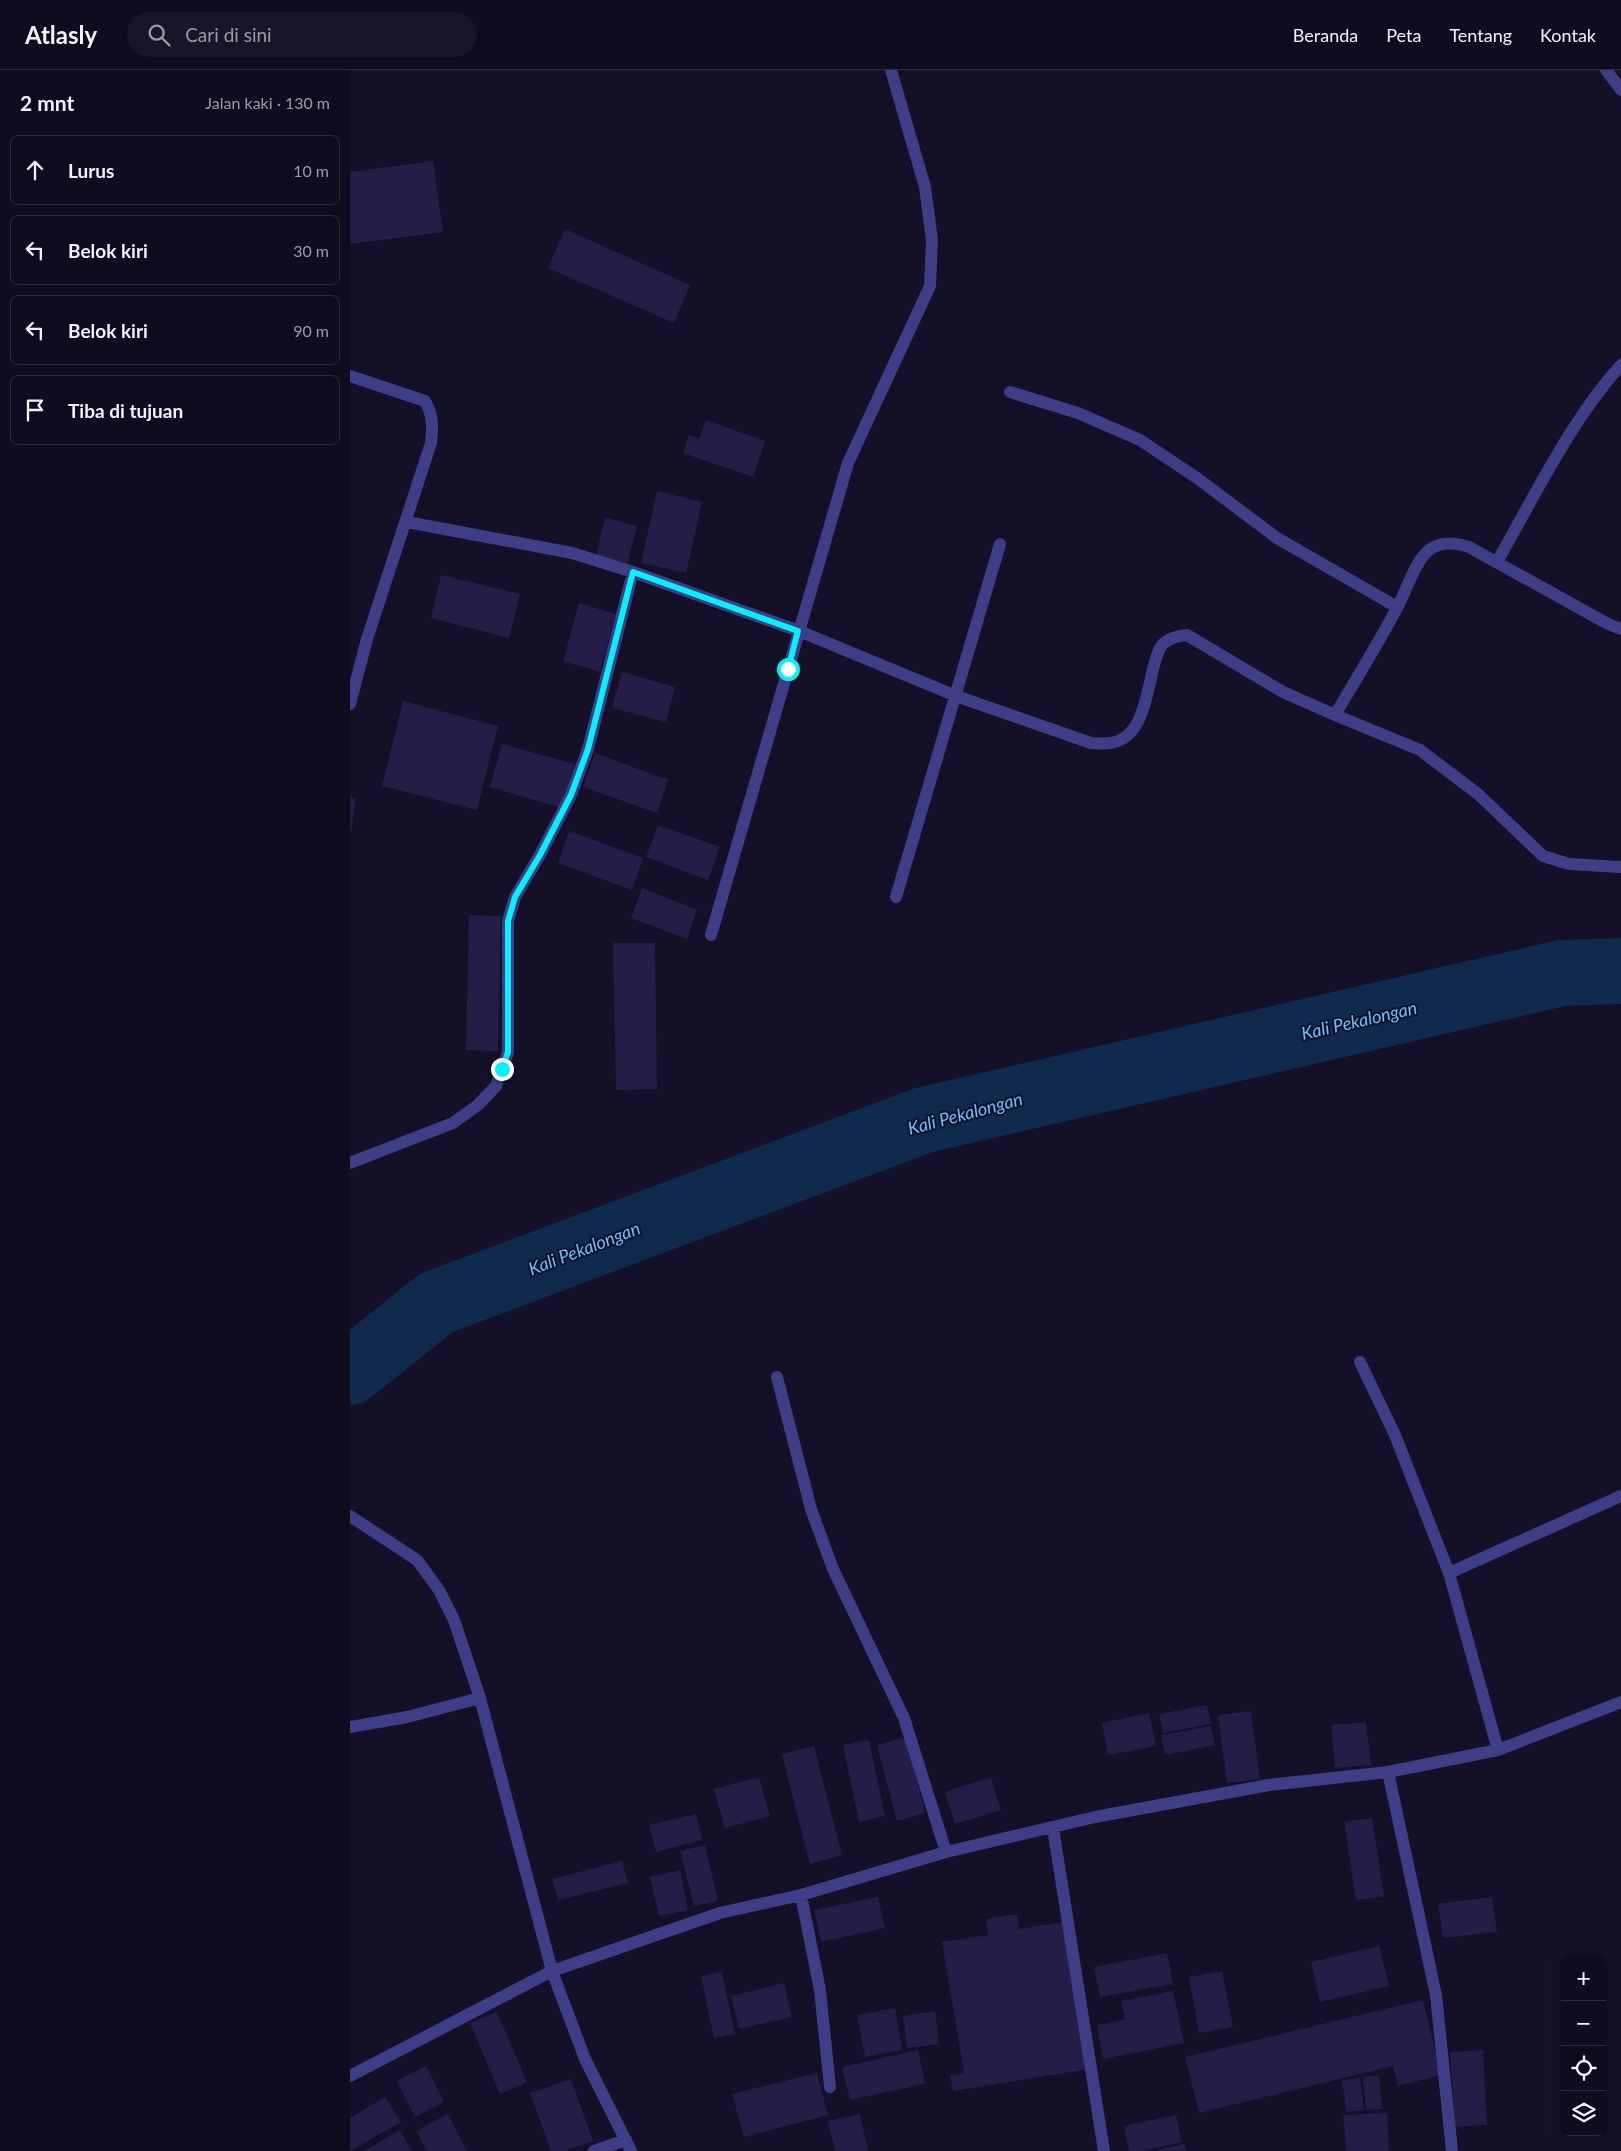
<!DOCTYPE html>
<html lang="id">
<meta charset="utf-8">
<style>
body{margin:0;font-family:Lato,sans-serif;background:#171527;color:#f1f3f6}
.controls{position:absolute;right:15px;bottom:15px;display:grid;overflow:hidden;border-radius:8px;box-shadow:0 2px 12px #0003}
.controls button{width:45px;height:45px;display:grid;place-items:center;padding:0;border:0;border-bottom:1px solid #2e2c3c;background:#0e0c1e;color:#f1f3f6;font:25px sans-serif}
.stop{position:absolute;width:15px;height:15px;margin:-11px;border:4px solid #09effa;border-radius:50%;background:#fff}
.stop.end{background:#09effa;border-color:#fff;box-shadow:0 1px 5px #0008}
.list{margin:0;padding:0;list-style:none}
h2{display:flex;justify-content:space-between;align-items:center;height:65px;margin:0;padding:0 20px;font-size:21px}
h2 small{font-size:16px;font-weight:400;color:#9b9ba4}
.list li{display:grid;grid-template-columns:32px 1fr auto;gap:15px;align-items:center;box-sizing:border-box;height:70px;margin:0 10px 10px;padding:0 10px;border:1px solid #2e2c3c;border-radius:8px}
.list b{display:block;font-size:19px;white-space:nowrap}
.list em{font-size:16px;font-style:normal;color:#9b9ba4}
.icon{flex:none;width:28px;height:28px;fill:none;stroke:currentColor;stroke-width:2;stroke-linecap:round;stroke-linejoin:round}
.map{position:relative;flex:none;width:1271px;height:2081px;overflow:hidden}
header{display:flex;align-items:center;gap:30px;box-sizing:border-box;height:70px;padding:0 25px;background:#0e0c1e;border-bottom:1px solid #2e2c3c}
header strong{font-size:24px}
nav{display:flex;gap:28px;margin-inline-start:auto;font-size:18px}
.search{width:350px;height:45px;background:#171527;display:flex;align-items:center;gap:12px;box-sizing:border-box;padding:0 18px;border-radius:28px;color:#9b9ba4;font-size:19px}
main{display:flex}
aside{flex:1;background:#0e0c1e}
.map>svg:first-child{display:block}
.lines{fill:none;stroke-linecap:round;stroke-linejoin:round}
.river{stroke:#102a4d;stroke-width:66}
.building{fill:#231d48}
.minor{stroke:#3d3e86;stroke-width:12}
.route{stroke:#09effa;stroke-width:6}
.labels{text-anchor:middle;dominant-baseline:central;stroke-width:4;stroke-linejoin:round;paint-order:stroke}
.water-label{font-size:18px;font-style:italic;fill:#69c0fc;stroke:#131028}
</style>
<header>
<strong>Atlasly</strong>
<div class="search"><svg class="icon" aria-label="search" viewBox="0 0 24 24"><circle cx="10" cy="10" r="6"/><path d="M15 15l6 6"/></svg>Cari di sini</div>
<nav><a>Beranda</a><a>Peta</a><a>Tentang</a><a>Kontak</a></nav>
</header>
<main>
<aside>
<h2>2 mnt<small>Jalan kaki · 130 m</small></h2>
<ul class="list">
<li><svg class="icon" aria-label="ahead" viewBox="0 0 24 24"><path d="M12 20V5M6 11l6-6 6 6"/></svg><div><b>Lurus</b></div><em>10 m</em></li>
<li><svg class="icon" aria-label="left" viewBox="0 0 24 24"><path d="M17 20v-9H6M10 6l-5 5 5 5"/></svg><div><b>Belok kiri</b></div><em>30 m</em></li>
<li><svg class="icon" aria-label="left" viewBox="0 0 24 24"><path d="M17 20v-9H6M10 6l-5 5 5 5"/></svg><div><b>Belok kiri</b></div><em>90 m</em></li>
<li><svg class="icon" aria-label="arrive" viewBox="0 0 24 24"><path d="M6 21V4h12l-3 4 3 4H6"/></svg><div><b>Tiba di tujuan</b></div></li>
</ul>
</aside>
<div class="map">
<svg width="1271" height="2081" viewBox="0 0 1271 2081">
<rect width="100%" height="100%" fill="#131028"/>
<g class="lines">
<path class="river" d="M 0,1302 L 86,1233 L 574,1050 L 1212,903 L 1271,901"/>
</g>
<path class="building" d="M 83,91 L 93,162 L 0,174 L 0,102 Z
M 215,159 L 340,215 L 324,253 L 198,198 Z
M 356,350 L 415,371 L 403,407 L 333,383 L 339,365 L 349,369 Z
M 307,421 L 352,432 L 336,503 L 291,493 Z
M 255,447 L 287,456 L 277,494 L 246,485 Z
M 91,505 L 170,524 L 159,568 L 81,548 Z
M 229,533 L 266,544 L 250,602 L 213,591 Z
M 272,602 L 325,617 L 316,652 L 262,638 Z
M 53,631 L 148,656 L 127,740 L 32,716 Z
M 152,674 L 225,694 L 212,738 L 140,717 Z
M 245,683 L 318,710 L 307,743 L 233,717 Z
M 0,727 L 6,728 L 1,762 L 0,762 Z
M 308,755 L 370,777 L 358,810 L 296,787 Z
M 219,761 L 293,788 L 282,820 L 208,793 Z
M 292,818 L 347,840 L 337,869 L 281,848 Z
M 119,845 L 151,846 L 148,981 L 116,980 Z
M 263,873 L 305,873 L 307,1019 L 266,1020 Z
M 857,1635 L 861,1654 L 813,1663 L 809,1644 Z
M 901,1641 L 910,1709 L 877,1713 L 868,1645 Z
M 799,1643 L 806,1676 L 758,1685 L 752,1653 Z
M 1016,1652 L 1021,1695 L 985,1698 L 981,1655 Z
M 861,1656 L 865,1675 L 815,1685 L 811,1665 Z
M 556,1667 L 575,1743 L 547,1751 L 527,1675 Z
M 519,1670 L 535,1746 L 509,1752 L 493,1675 Z
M 464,1676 L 492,1785 L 460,1794 L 432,1684 Z
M 409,1707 L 420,1746 L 375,1758 L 364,1719 Z
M 641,1707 L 651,1740 L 605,1754 L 595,1722 Z
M 346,1744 L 352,1770 L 306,1782 L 299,1755 Z
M 1022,1748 L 1034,1826 L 1006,1830 L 994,1752 Z
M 355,1775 L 368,1831 L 344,1836 L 330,1781 Z
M 272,1791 L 278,1813 L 208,1830 L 202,1809 Z
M 330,1800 L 338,1840 L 309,1846 L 300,1807 Z
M 528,1827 L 535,1858 L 471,1872 L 464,1840 Z
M 1142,1827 L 1147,1862 L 1093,1868 L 1088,1834 Z
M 667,1844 L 669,1859 L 714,1852 L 739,1999 L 603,2021 L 600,2005 L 614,2003 L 592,1872 L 638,1865 L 636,1849 Z
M 1029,1876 L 1039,1916 L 970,1932 L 961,1892 Z
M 817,1883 L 823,1914 L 750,1927 L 744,1897 Z
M 872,1901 L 883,1957 L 849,1963 L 839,1907 Z
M 372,1902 L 385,1964 L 364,1968 L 351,1906 Z
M 434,1913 L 442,1947 L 389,1959 L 381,1926 Z
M 823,1921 L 834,1973 L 753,1989 L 747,1955 L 775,1950 L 771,1931 Z
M 1073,1930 L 1091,2005 L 1048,2016 L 1043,1996 L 849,2043 L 835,1987 Z
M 545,1938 L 552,1980 L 515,1987 L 507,1945 Z
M 585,1941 L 589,1974 L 557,1978 L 553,1946 Z
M 147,1942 L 177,2012 L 150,2024 L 120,1953 Z
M 568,1980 L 575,2014 L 500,2030 L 492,1997 Z
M 1133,1980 L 1137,2055 L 1105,2057 L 1100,1982 Z
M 76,1996 L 94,2032 L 65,2047 L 47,2011 Z
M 467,2003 L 478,2045 L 394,2067 L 382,2024 Z
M 1029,2005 L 1032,2039 L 1016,2040 L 1013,2007 Z
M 1010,2008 L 1014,2040 L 996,2042 L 992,2010 Z
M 221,2009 L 243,2071 L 215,2081 L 201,2081 L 180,2023 Z
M 35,2027 L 51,2052 L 0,2081 L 0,2048 Z
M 1037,2043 L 1039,2081 L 996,2081 L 993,2045 Z
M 98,2044 L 117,2081 L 77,2081 L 66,2061 Z
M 510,2044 L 518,2081 L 485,2081 L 478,2051 Z
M 826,2045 L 832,2072 L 792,2081 L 779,2081 L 774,2056 Z
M 50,2060 L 62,2081 L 14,2081 Z
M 834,2074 L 836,2081 L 807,2081 L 807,2080 Z"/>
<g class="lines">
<path class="minor" d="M 1256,0 L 1271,20
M 0,306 L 75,331 C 83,345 83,357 81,373 L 17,569 L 0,634
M 660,322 L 728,343 L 790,370 L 847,408 L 927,468 L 1047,537
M 57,452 L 222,483 L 283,502 L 449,561 L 606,626 L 741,673 C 747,673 754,674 760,673 C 800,668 796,605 810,578 C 815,569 828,566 837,565 L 933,622 L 985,645 C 1006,609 1028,574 1047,538 C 1056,522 1066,487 1082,478 C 1094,471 1107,473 1119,477 L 1258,554 L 1271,559
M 1147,492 C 1184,427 1221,350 1271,295
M 985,645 L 1070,680 L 1128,724 L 1193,786 L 1219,794 L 1271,797
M 546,827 L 650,474
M 361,865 L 498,393 L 580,216 L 582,170 L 575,117 L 541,0
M 0,1093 L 103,1053 L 128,1035 L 146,1016 L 158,982 L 158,851 L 165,827 L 190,785 L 221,725 L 238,679 L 283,502
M 1010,1292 L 1045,1365 L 1099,1503 L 1148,1680
M 427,1307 L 461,1439 L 483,1499 L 554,1648 L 596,1782
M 0,1446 L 67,1490 L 89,1520 L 104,1550 L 130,1628 L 202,1901 L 235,1989 L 281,2081
M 1099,1503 L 1271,1426
M 0,1657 L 57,1647 L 130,1628
M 1038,1702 L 1086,1925 L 1102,2081
M 703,1758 L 754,2081
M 451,1825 L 470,1920 L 480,2017
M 0,2006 L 202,1901 L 370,1843 L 451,1825 L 596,1782 L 745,1747 L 919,1715 L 1038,1702 L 1148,1680 L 1271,1632
M 244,2081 L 276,2070"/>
</g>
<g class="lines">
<path class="route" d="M 152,999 L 158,982 L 158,851 L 165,827 L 190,785 L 221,725 L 238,679 L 283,502 L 448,561 L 438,599"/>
</g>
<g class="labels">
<g class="water-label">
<text transform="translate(1009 950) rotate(-13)">Kali Pekalongan</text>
<text transform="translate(615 1043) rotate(-15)">Kali Pekalongan</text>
<text transform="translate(234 1178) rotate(-21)">Kali Pekalongan</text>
</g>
</g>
</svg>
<div class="controls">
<button>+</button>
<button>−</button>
<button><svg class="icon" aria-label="locate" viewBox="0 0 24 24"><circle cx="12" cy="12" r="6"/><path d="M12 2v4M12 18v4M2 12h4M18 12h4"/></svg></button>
<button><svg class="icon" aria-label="layers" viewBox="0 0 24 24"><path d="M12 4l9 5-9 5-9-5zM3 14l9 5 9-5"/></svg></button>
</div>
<div class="stop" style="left:438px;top:599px"></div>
<div class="stop end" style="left:152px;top:999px"></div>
</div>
</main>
